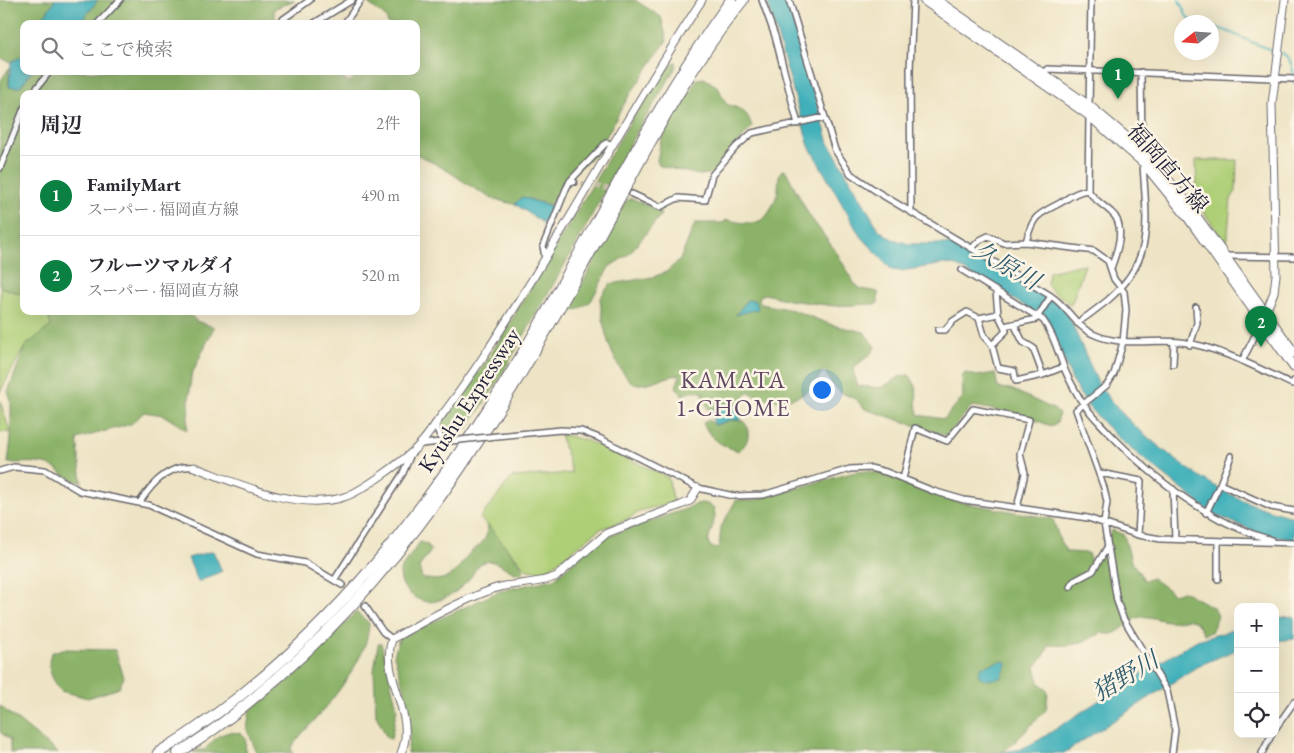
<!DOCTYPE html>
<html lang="ja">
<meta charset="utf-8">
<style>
body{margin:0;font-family:"EB Garamond","Noto Serif JP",serif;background:#f7f7f7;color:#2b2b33}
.controls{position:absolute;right:15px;bottom:15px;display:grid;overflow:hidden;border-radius:10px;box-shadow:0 5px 20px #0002}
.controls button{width:45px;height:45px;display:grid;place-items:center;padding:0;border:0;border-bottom:1px solid #e1e1e2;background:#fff;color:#2b2b33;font:25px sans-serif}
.compass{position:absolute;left:1174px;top:15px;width:45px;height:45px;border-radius:50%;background:#fff;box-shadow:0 5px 20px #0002;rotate:253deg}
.you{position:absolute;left:821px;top:389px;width:18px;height:18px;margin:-12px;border:4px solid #fff;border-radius:50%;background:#1a73e8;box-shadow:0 0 0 8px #1a73e833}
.badge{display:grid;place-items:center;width:32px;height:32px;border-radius:50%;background:#0b8043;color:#fff;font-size:16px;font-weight:700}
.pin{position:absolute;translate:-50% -41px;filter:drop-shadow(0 1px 2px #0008)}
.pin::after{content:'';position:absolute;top:26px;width:18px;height:15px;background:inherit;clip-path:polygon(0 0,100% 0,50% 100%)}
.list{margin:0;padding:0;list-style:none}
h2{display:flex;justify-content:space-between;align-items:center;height:65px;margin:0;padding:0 20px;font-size:21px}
h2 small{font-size:16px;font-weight:400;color:#7c7c81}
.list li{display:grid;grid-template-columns:32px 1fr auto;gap:15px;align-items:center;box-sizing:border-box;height:80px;padding:0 20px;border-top:1px solid #e1e1e2}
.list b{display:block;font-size:19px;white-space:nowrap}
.list p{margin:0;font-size:16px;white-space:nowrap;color:#7c7c81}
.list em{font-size:16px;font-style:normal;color:#7c7c81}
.icon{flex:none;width:28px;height:28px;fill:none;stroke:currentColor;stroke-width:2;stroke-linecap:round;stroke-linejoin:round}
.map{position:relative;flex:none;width:1294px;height:753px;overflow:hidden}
.search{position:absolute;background:#fff;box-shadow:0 5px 20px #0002;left:20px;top:20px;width:400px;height:55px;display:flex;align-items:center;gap:12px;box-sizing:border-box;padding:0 18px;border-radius:10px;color:#7c7c81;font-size:19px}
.panel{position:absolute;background:#fff;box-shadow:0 5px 20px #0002;left:20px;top:90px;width:400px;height:225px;border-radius:10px}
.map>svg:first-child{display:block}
.green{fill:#afcf77;stroke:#687859}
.forest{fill:#8bb268;stroke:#566a52}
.water{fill:#40b0ba;stroke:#31697a}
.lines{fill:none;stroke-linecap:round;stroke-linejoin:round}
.stream{stroke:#40b0ba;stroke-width:2}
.minor-tunnel{stroke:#c5bda9;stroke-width:5;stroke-dasharray:5 2.5;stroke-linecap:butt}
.minor-casing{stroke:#69666b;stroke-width:8}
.tertiary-casing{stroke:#69666b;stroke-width:9}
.primary-casing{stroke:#69666b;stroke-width:11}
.motorway-casing{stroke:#69666b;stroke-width:12}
.minor{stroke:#fff;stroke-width:5}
.tertiary{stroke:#fff;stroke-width:7}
.primary{stroke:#fff;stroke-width:9}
.motorway{stroke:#fff;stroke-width:10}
.minor-bridge-casing{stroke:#69666b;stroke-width:8;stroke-linecap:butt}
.minor-bridge{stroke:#fff;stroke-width:5}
.labels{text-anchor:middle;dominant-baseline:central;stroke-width:5;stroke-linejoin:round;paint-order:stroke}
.street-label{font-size:22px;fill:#22223b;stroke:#fcf5e5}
.water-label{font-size:24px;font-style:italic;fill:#2e5b6e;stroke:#fcf5e5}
.neighbourhood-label{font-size:24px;letter-spacing:1px;fill:#604864;stroke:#fcf5e5}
</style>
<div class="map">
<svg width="1294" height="753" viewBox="0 0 1294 753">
<rect width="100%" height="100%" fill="#fcf5e5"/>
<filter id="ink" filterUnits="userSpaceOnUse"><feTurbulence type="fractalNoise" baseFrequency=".02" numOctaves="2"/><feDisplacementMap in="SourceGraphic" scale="10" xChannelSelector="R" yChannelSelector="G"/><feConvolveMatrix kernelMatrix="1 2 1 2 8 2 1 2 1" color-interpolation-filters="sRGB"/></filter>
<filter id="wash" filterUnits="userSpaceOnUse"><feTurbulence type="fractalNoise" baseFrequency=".0096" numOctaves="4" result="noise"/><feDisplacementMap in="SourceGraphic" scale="20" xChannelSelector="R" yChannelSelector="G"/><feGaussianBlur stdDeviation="1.12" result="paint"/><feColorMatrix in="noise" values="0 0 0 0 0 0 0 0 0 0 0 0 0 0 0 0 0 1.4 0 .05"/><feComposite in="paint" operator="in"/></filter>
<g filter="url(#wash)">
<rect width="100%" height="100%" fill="#eee4c5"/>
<path class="green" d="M 1196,160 L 1237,160 L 1236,191 L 1231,199 L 1227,245 L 1193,197 L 1197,197 Z
M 1078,265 L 1085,265 L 1071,305 L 1051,290 L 1047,283 L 1049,272 Z
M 0,287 L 24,295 L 24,311 L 47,311 L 51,326 L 25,346 L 0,392 Z
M 0,401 L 10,432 L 0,433 Z
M 560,434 L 585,440 L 668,477 L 674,503 L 643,510 L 622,522 L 600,529 L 545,572 L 527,570 L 480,518 L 512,477 L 572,473 Z"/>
<path class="forest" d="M 0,0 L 55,0 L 39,24 L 24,24 L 24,55 L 11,62 L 0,58 Z
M 98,0 L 295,0 L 274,9 L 274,15 L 281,24 L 83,24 L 83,19 Z
M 370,0 L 635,0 L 661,17 L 667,40 L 627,99 L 597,153 L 565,179 L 550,205 L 522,197 L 515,204 C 490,201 472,187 451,173 C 440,166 428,160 416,154 L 416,94 L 24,94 L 24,295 L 0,287 L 0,82 L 9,68 L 9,87 L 20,87 L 32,71 L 327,72 L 350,82 L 359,71 L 416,71 L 416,24 L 388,24 L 386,17 L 369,4 Z
M 676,61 L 676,67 L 631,142 L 577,243 L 495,386 L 466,430 L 452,435 L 443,433 L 440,425 L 487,361 L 642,102 L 660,76 Z
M 704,78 L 718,87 L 726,104 C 741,109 748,111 752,127 L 711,174 L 699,175 L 660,166 L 657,161 L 661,139 L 697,79 Z
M 782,170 L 786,171 L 809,215 L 837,253 L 854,283 L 861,289 L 878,292 L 878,303 L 873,304 L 834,306 L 789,300 L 765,294 L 760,296 L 759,300 L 761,304 L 793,310 L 832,325 L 864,332 L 875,347 C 871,358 858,360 853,371 L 858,386 L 881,388 L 899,377 L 909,375 C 923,392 912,400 919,415 L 944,419 L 963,397 L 962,375 L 966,373 L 977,376 L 995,373 L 998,388 L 1011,389 L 1055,410 L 1059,414 L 1057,423 L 1051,426 L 1022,415 L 973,406 L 970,408 L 949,434 L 944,435 L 865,409 L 855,399 L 840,392 L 831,383 L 825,371 L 820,374 C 811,402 771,406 749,392 L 737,405 C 721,402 719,410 708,409 L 702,392 L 693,391 L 682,395 L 676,387 L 680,375 C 663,376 650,386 633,384 C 610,362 603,329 600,298 L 610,284 L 653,277 L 666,272 L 680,260 L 695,223 L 722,223 L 727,220 C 748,224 764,228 773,204 C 775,200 778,195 778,189 C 779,181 777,178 782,170 Z
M 631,198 L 661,212 L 660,216 L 629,254 L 609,267 L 591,301 L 579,309 L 568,311 L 625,202 Z
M 47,311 L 187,311 L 196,321 L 214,327 L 191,376 L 187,430 L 163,415 L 144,412 L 131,424 L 77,439 L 82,482 C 69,482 63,472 51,466 C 39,461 22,463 8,463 L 11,438 L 11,401 L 8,392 L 25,346 L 51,326 Z
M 708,420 L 716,425 L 730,420 L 744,421 C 751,433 749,442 739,451 C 722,446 711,440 703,423 Z
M 869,471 L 886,475 L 954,501 L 1053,519 L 1060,541 L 1067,552 L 1088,553 L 1092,566 L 1112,530 L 1124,535 L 1131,561 L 1145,581 L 1152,578 L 1174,594 L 1183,591 L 1214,608 L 1218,616 L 1211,632 L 1204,634 C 1192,611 1186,623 1168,621 C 1157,620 1147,614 1137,618 C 1123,624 1119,638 1102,633 C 1079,643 1076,647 1049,645 L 1044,656 L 1035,667 L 1039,682 L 1048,692 L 1046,710 L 1013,744 L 1004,751 L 997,753 L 407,753 L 410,735 L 405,691 L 394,656 L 398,641 L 403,636 L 500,591 L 554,579 L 601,538 L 686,509 C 697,503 703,500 714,508 L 715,517 L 708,542 L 712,548 L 719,548 L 721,527 L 736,500 L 751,501 L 855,472 Z
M 488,525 L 524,569 L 522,574 C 507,574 497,556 482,563 C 476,566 474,573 470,578 C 457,594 432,611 413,596 C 403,589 400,582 400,570 L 420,542 L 428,545 L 431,551 L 419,567 L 422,578 C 447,583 454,576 467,556 C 471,550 480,547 484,540 C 487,537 487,530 488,525 Z
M 356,612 L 369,623 C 369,656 335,697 313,722 C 305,731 297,738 291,749 L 293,753 L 257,753 L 247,729 L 250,710 L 290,679 Z
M 381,643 L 397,708 L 391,739 L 387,738 L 376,715 L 374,671 L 378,644 Z
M 62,649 L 115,650 L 124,677 L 119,688 L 88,698 L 61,691 C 52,680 46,667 51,653 Z
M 0,706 L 58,753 L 10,753 L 10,740 L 0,732 Z
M 229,732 L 240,733 L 246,738 L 245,753 L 193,753 L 197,750 L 204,750 L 218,736 Z"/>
<path class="water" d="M 55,0 L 98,0 L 83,19 L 83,24 L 39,24 Z
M 767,0 L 786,1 L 829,143 L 879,230 L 892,239 L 909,244 L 958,244 L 1043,292 L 1066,310 L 1098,383 C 1113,407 1134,426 1156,444 C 1200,480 1238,504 1294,517 L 1294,540 L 1262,534 L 1213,514 L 1121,441 L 1090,409 L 1074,385 L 1049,322 L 1042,316 L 957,266 L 944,264 L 901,271 L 892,270 L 859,234 L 809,146 Z
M 24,55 L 24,71 L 32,71 L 20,87 L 9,87 L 11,62 Z
M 522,197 L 553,207 L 543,223 L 515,204 Z
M 747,300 L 756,301 L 758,309 L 736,315 Z
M 727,403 L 737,405 L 741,420 L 730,420 L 715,425 L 711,415 L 712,410 Z
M 213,551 L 222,571 L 198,582 L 188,558 Z
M 1294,616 L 1294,639 L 1275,641 L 1275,618 Z
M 1238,626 L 1238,649 L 1198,666 L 1064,753 L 997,753 L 1021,749 L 1039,740 L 1118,688 L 1197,640 L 1223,633 Z
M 1001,661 L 1006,662 L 1007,665 L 1001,678 L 985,680 L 978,675 L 981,667 Z"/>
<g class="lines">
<path class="stream" d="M 1179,0 L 1187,17 L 1194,22
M 1212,26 C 1234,32 1254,45 1277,52
M 1281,53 C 1292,57 1294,73 1294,83"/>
</g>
</g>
<g filter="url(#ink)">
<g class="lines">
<path class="minor-tunnel" d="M 574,182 L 615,190"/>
<defs>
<path id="minor" d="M 762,0 L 775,36 L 798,124
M 789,0 L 835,150 L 851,174 L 879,193 L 1051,296 C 1068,307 1075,326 1093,334 C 1120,347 1152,339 1181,342 C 1216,346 1260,369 1292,384 L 1294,381
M 97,24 L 120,0
M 283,24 L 282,20 L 310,0
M 313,24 L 352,0
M 344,24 L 361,0
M 1043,74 L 1047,69 L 1294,79
M 32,94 L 50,71
M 1089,107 L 1091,0
M 1089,115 L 1088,190 C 1094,200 1102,204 1111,212 C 1127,225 1117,252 1111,268
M 1139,147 L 1142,143 L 1141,72
M 0,168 L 24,108
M 570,181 L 606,143 L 613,144
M 632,194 L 660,207 L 678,198 L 705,200 L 712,175 L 736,147 L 752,133 L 825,117
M 911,212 L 910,70 L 913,0
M 1026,242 C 1033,215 1037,215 1060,203 C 1070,197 1075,192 1088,190
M 972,248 L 980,240 L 988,236 L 1004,243 L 1026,242 L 1087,250 L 1094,251 L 1108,261 L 1114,279 L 1124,292 L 1126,310 L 1123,342 L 1114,374 L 1107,385 L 1076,410 L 1104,488 L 1107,502 L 1104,523 L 1117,601 L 1123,618 L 1167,691 L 1175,730 L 1172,753
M 1225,256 L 1294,257
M 545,258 L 543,246 L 566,189 L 570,181 L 574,182
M 962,270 L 1043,320 C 1053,333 1057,349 1063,365 C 1067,377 1074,388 1080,399 C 1088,412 1100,423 1110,434 C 1155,480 1208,522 1271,540
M 996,292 L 998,314 L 1004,326
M 1051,296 L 1036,319 L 1004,326 L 1006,331 L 992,345 L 998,368 L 1014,371 L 1016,381 L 1043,375 L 1063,367
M 1077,323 C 1088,316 1098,308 1108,300 C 1156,259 1146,221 1143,164
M 1014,324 L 1023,342 L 1033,348 L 1043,375
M 938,330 L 945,330 L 953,321 L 967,312 L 979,318
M 992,345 L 984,335 L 979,318 L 998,314
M 1190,345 L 1197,323 L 1196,307
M 1242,361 L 1262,322
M 1173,364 L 1174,342
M 435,424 L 440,436 L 445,441
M 497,436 L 561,430 L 581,431 L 599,438 L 698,488 L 734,496 L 763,495 L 850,469 L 870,468 L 886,472 L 933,491 L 964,500 L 1088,518 L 1138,535 L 1161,539 L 1294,543
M 421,444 L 451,441
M 1231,456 L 1220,484 L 1271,507 L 1294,511
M 0,471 L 14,467 L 45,470 L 80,491 L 149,505 L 257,554 L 305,563 L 342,585
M 1100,473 L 1141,481 L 1138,535
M 903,479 L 915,428 L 947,441 L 973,409 L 1029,420 L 1020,454 L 1025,473 L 1017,508
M 1173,489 L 1175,539
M 140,502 C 152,483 170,464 194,467
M 1206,513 L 1220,484
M 1218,541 L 1218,579
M 335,579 L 403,473 L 411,454
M 1070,587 L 1074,581 L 1093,571 L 1108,546
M 365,606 L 383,632 L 392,639
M 1275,729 L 1294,702
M 1262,753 L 1272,734"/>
<path id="tertiary" d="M 1264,317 L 1274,292 L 1276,275 L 1272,104 L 1285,0
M 194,467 C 237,483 297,512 344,497 C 361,492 408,458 420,444 C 427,437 433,427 439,419 C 470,379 497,336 524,293 C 584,196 639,96 702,0
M 401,753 C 418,715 379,676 392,639 C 424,621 458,602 493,589 C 514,582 538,585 557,576 L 607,533 L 681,505 L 690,501 L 698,488"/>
<path id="primary" d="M 924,0 L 1089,115 L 1143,162 L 1188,217 L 1294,367
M 936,0 L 1089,106 L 1144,152 L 1183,198 L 1294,353"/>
<path id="motorway" d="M 158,753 C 325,652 442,493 538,327 C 601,217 656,103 731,0
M 178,753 C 205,737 231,717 255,697 C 400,579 499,419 587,258 C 636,170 680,78 743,0"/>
</defs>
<use href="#minor" class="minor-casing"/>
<use href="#tertiary" class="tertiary-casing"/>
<use href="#primary" class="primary-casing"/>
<use href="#motorway" class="motorway-casing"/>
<use href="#minor" class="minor"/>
<use href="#tertiary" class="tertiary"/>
<use href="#primary" class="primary"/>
<use href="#motorway" class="motorway"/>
<defs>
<path id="minor-bridge" d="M 451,441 L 497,436"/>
</defs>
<use href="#minor-bridge" class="minor-bridge-casing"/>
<use href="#minor-bridge" class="minor-bridge"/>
</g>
</g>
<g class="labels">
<g class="street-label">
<text transform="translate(1168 168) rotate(49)">福岡直方線</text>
<text transform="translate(469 400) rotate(-57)">Kyushu Expressway</text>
</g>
<g class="water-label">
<text transform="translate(1007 265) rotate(30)">久原川</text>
<text transform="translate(1125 676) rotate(-31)">猪野川</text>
</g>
<g class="neighbourhood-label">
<text x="733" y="379">KAMATA<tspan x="733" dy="28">1-CHOME</tspan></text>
</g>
</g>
</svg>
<div class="controls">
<button>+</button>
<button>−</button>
<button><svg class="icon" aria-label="locate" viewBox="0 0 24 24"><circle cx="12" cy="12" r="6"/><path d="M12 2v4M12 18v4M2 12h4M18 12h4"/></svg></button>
</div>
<svg class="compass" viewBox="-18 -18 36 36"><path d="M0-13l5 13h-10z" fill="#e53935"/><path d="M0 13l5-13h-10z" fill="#7c7c81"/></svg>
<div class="you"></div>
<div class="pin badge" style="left:1118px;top:99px">1</div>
<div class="pin badge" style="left:1261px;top:347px">2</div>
<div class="search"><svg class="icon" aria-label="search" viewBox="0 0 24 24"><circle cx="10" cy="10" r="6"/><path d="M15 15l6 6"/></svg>ここで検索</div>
<section class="panel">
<h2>周辺<small>2件</small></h2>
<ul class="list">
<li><span class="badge">1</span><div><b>FamilyMart</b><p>スーパー · 福岡直方線</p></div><em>490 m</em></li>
<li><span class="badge">2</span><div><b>フルーツマルダイ</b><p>スーパー · 福岡直方線</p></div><em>520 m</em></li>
</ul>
</section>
</div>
